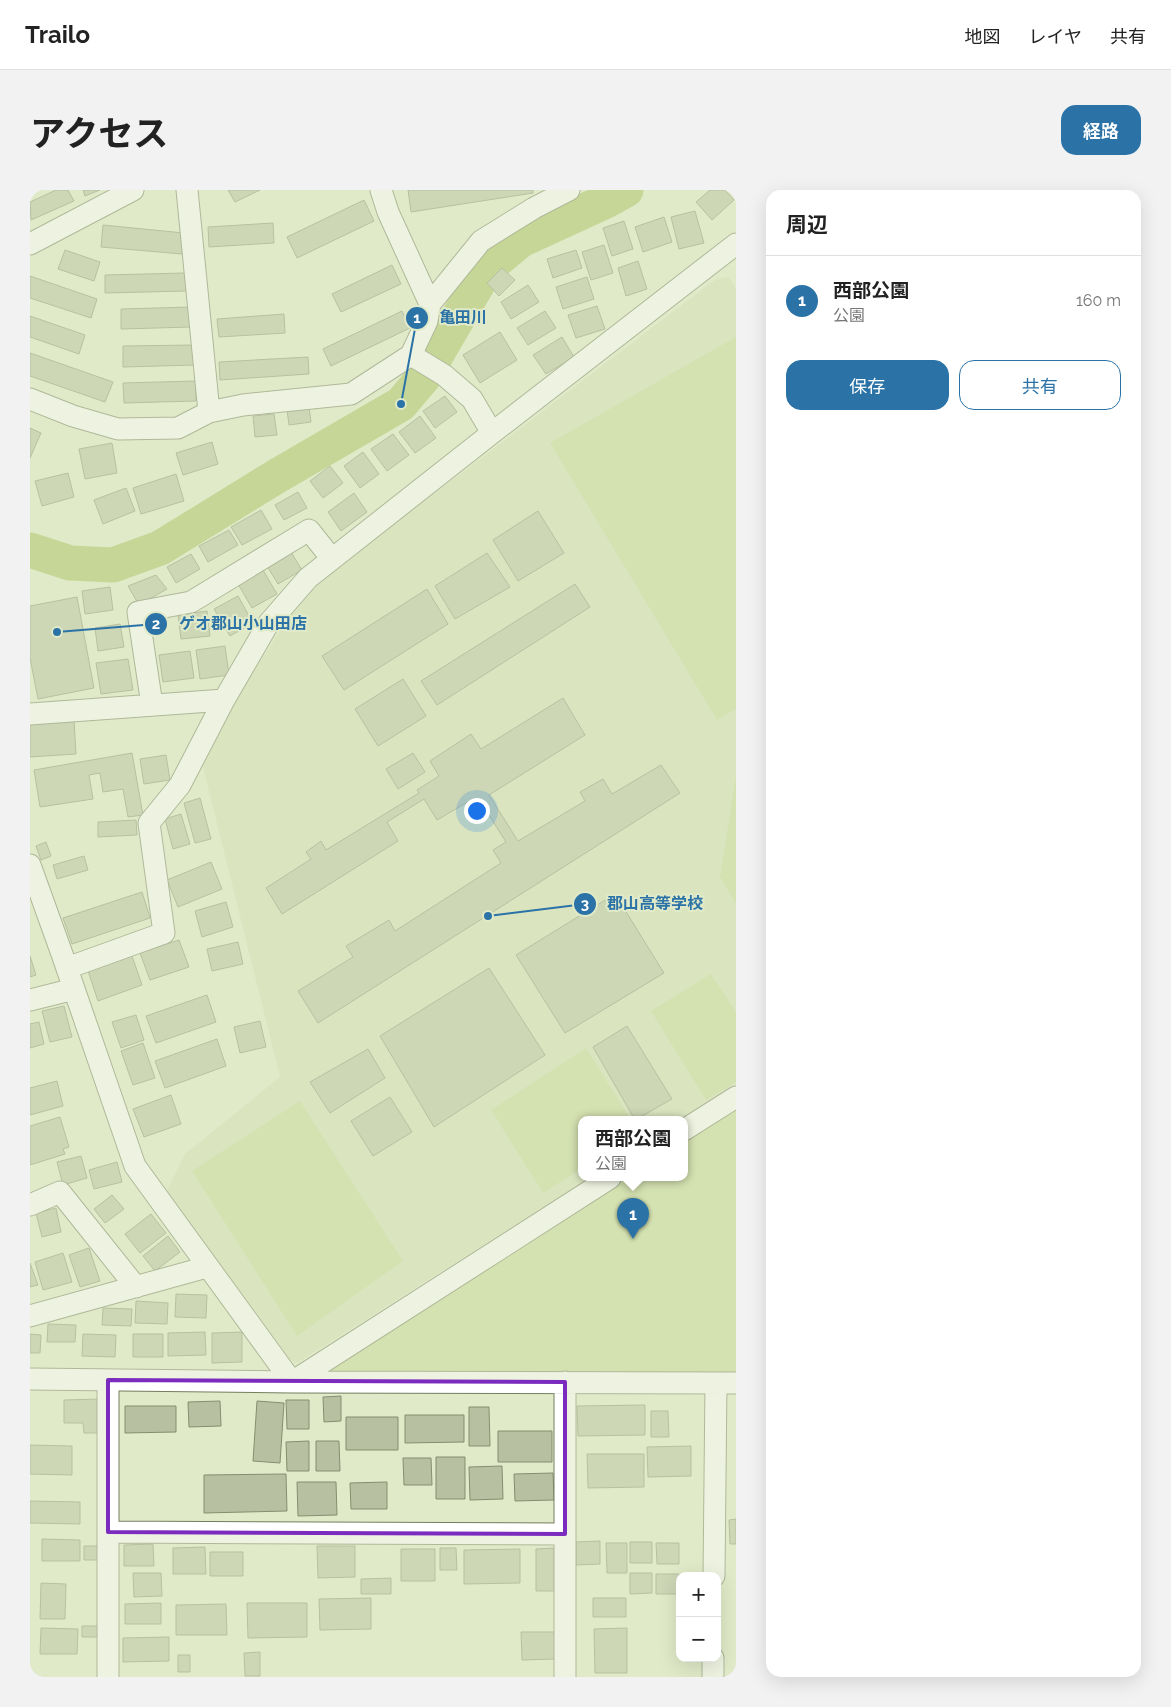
<!DOCTYPE html>
<html lang="ja">
<meta charset="utf-8">
<style>
body{margin:0;font-family:Raleway,"Noto Sans JP",sans-serif;background:#f2f2f2;color:#222}
.controls{position:absolute;right:15px;bottom:15px;display:grid;overflow:hidden;border-radius:10px;box-shadow:0 5px 20px #0002}
.controls button{width:45px;height:45px;display:grid;place-items:center;padding:0;border:0;border-bottom:1px solid #e0e0e0;background:#fff;color:#222;font:25px sans-serif}
.you{position:absolute;left:446px;top:620px;width:18px;height:18px;margin:-12px;border:4px solid #fff;border-radius:50%;background:#1a73e8;box-shadow:0 0 0 8px #1a73e833}
.badge{display:grid;place-items:center;width:32px;height:32px;border-radius:50%;background:#2b73a7;color:#fff;font-size:16px;font-weight:700}
.pin{position:absolute;translate:-50% -41px;filter:drop-shadow(0 1px 2px #0008)}
.pin::after{content:'';position:absolute;top:26px;width:18px;height:15px;background:inherit;clip-path:polygon(0 0,100% 0,50% 100%)}
.popup{position:absolute;left:548px;top:926px;width:110px;height:65px;box-sizing:border-box;display:grid;place-content:center;border-radius:10px;background:#fff;filter:drop-shadow(0 1px 4px #0005);font-size:16px;white-space:nowrap;color:#767676}
.popup b{font-size:19px;color:#222}
.popup::after{content:'';position:absolute;left:50%;top:100%;margin-left:-10px;border:10px solid transparent;border-top-color:#fff}
.list{margin:0;padding:0;list-style:none}
h2{display:flex;justify-content:space-between;align-items:center;height:65px;margin:0;padding:0 20px;font-size:21px}
h2 small{font-size:16px;font-weight:400;color:#767676}
.list li{display:grid;grid-template-columns:32px 1fr auto;gap:15px;align-items:center;box-sizing:border-box;height:90px;padding:0 20px;border-top:1px solid #e0e0e0}
.list b{display:block;font-size:19px;white-space:nowrap}
.list p{margin:0;font-size:16px;white-space:nowrap;color:#767676}
.list em{font-size:16px;font-style:normal;color:#767676}
.actions{display:flex;gap:10px;padding:15px 20px}
.actions a{flex:1;padding:11px 0;border:1px solid #2b73a7;border-radius:15px;text-align:center;font-size:18px;color:#2b73a7}
.actions .main{background:#2b73a7;color:#fff}
.map{position:relative;flex:none;width:706px;height:1487px;overflow:hidden;border-radius:15px}
header{display:flex;align-items:center;gap:30px;box-sizing:border-box;height:70px;padding:0 25px;background:#fff;border-bottom:1px solid #e0e0e0}
header strong{font-size:24px}
nav{display:flex;gap:28px;margin-inline-start:auto;font-size:18px}
.intro{display:flex;align-items:center;justify-content:space-between;box-sizing:border-box;height:120px;padding:0 30px}
h1{margin:0;font-size:35px}
.button{padding:12px 22px;border-radius:15px;background:#2b73a7;color:#fff;font-size:18px;font-weight:700}
main{display:flex;gap:30px;padding:0 30px}
aside{flex:1;background:#fff;border-radius:15px;box-shadow:0 5px 20px #0002}
.map>svg:first-child{display:block}
.built{fill:#d3dfb7}
.green{fill:#c5d892}
.lines{fill:none;stroke-linecap:round;stroke-linejoin:round}
.river{stroke:#a7bf5c;stroke-width:35}
.building{fill:#b7c0a0;stroke:#858e70}
.minor-casing{stroke:#747d5f;stroke-width:23}
.minor{stroke:#fff;stroke-width:21}
.marked{fill:none;stroke:#7b2cbf;stroke-width:4;stroke-linejoin:round}
.leader{fill:none;stroke:#2b73a7;stroke-width:2}
.callout-dot{fill:#2b73a7;stroke:#e0eac8;stroke-width:2}
.mark-label{font-size:15px;text-anchor:middle;font-weight:bold;fill:#fff}
.callout-label{font-size:16px;text-anchor:middle;font-weight:bold;fill:#2b73a7;stroke:#e0eac8;stroke-width:4;stroke-linejoin:round;paint-order:stroke}
</style>
<header>
<strong>Trailo</strong>
<nav><a>地図</a><a>レイヤ</a><a>共有</a></nav>
</header>
<div class="intro"><h1>アクセス</h1><a class="button">経路</a></div>
<main>
<div class="map">
<svg width="706" height="1487" viewBox="0 0 706 1487">
<rect width="100%" height="100%" fill="#e0eac8"/>
<path class="built" d="M 699,87 L 706,99 L 706,894 L 649,930 L 552,930 L 552,988 L 559,988 L 267,1173 L 259,1169 L 136,1003 L 155,964 L 250,887 L 170,565 L 274,403 L 686,89 Z"/>
<path class="green" d="M 706,147 L 706,519 L 687,530 L 520,253 Z
M 706,586 L 706,714 L 690,687 Z
M 681,784 L 706,822 L 706,892 L 676,910 L 621,821 Z
M 556,858 L 601,930 L 552,930 L 552,978 L 513,1003 L 461,920 Z
M 270,911 L 373,1071 L 267,1146 L 162,981 Z
M 706,917 L 706,1183 L 296,1181 L 596,988 L 654,988 L 654,950 Z"/>
<g class="lines">
<path class="river" d="M 0,360 L 40,373 L 83,375 L 130,358 L 247,286 L 371,214 L 393,188 L 457,78 L 491,50 L 578,10 L 596,0"/>
</g>
<path class="building" d="M 26,0 L 38,0 L 44,11 L 1,30 L 0,12 Z
M 53,0 L 70,0 L 55,6 Z
M 198,0 L 230,0 L 205,12 Z
M 378,0 L 503,0 L 503,3 L 381,22 Z
M 680,0 L 695,0 L 704,10 L 682,30 L 666,12 Z
M 334,10 L 344,31 L 267,68 L 257,47 Z
M 665,21 L 674,53 L 649,59 L 641,27 Z
M 634,27 L 642,52 L 613,62 L 605,37 Z
M 594,31 L 603,59 L 582,66 L 573,38 Z
M 243,33 L 244,53 L 179,57 L 178,37 Z
M 73,35 L 154,43 L 152,64 L 71,57 Z
M 574,55 L 583,83 L 561,90 L 552,62 Z
M 35,60 L 70,72 L 64,91 L 28,79 Z
M 546,60 L 552,78 L 523,88 L 517,69 Z
M 608,71 L 617,99 L 596,106 L 588,78 Z
M 362,75 L 371,94 L 311,122 L 302,104 Z
M 472,78 L 485,90 L 469,106 L 457,93 Z
M 155,83 L 156,101 L 75,103 L 75,85 Z
M 0,86 L 67,109 L 61,128 L 0,108 Z
M 557,87 L 564,109 L 533,119 L 526,97 Z
M 498,95 L 509,112 L 481,129 L 471,112 Z
M 567,116 L 575,139 L 546,148 L 538,125 Z
M 161,117 L 161,137 L 91,139 L 91,119 Z
M 372,121 L 380,138 L 301,176 L 293,159 Z
M 515,121 L 526,138 L 498,155 L 487,138 Z
M 254,124 L 255,143 L 189,147 L 187,129 Z
M 0,126 L 55,145 L 49,164 L 0,147 Z
M 470,142 L 487,170 L 450,193 L 433,165 Z
M 532,147 L 544,167 L 516,184 L 503,165 Z
M 164,155 L 165,175 L 93,177 L 93,156 Z
M 0,163 L 83,192 L 75,212 L 0,186 Z
M 278,167 L 279,184 L 190,190 L 189,172 Z
M 166,191 L 166,211 L 94,213 L 93,193 Z
M 415,206 L 427,222 L 405,238 L 393,221 Z
M 279,217 L 281,232 L 259,235 L 257,220 Z
M 244,224 L 247,245 L 225,247 L 223,226 Z
M 390,226 L 406,248 L 385,263 L 369,242 Z
M 0,238 L 11,243 L 0,268 Z
M 363,244 L 379,265 L 357,281 L 341,259 Z
M 182,252 L 188,274 L 153,285 L 146,263 Z
M 82,253 L 87,283 L 55,289 L 49,259 Z
M 333,262 L 349,284 L 330,298 L 314,276 Z
M 300,276 L 313,293 L 293,308 L 280,291 Z
M 38,283 L 44,307 L 12,316 L 5,291 Z
M 146,284 L 154,311 L 111,324 L 103,298 Z
M 96,298 L 105,321 L 73,334 L 64,310 Z
M 268,302 L 277,318 L 254,330 L 245,315 Z
M 324,303 L 337,322 L 311,341 L 298,322 Z
M 231,320 L 242,339 L 212,355 L 201,337 Z
M 508,321 L 534,363 L 488,391 L 463,350 Z
M 199,340 L 208,355 L 178,372 L 169,356 Z
M 261,362 L 272,380 L 248,394 L 237,376 Z
M 457,363 L 480,397 L 425,429 L 405,396 Z
M 161,364 L 170,379 L 146,393 L 137,377 Z
M 233,380 L 247,404 L 222,418 L 208,394 Z
M 126,385 L 137,399 L 109,415 L 98,396 Z
M 545,394 L 560,417 L 407,515 L 391,491 Z
M 80,397 L 83,420 L 55,424 L 52,401 Z
M 397,399 L 418,434 L 314,500 L 292,466 Z
M 208,406 L 223,433 L 200,446 L 184,419 Z
M 47,407 L 64,498 L 8,509 L 0,468 L 0,416 Z
M 177,421 L 180,446 L 151,449 L 148,425 Z
M 90,434 L 94,457 L 68,461 L 65,438 Z
M 195,456 L 199,485 L 170,489 L 166,460 Z
M 160,461 L 164,488 L 133,492 L 129,465 Z
M 98,469 L 103,500 L 71,504 L 66,473 Z
M 373,489 L 396,526 L 348,556 L 325,519 Z
M 533,508 L 555,545 L 459,605 L 488,651 L 555,611 L 550,602 L 573,589 L 582,604 L 631,575 L 650,603 L 288,833 L 268,801 L 323,767 L 316,756 L 359,730 L 365,741 L 471,673 L 463,660 L 476,652 L 450,611 L 443,609 L 407,630 L 394,609 L 357,632 L 368,651 L 252,724 L 236,698 L 281,669 L 276,662 L 291,651 L 296,660 L 389,603 L 387,600 L 409,586 L 400,571 L 441,544 L 451,559 Z
M 44,531 L 46,564 L 0,567 L 0,533 Z
M 102,563 L 113,625 L 98,627 L 93,599 L 73,602 L 70,583 L 59,585 L 63,609 L 10,617 L 4,580 Z
M 383,563 L 395,582 L 368,599 L 356,579 Z
M 136,565 L 140,590 L 114,594 L 110,569 Z
M 170,608 L 181,649 L 165,653 L 154,613 Z
M 151,624 L 160,654 L 143,659 L 135,629 Z
M 106,630 L 107,645 L 68,647 L 68,632 Z
M 16,652 L 21,666 L 11,670 L 6,656 Z
M 54,666 L 58,680 L 27,689 L 23,675 Z
M 181,672 L 192,699 L 148,717 L 137,690 Z
M 112,702 L 120,728 L 42,754 L 33,728 Z
M 585,704 L 634,783 L 535,843 L 486,765 Z
M 196,712 L 203,737 L 172,747 L 165,721 Z
M 149,750 L 159,777 L 120,790 L 110,763 Z
M 208,752 L 213,774 L 182,781 L 177,759 Z
M 0,766 L 6,785 L 0,787 Z
M 102,766 L 112,795 L 68,811 L 58,781 Z
M 459,778 L 515,865 L 404,937 L 350,846 Z
M 177,805 L 186,832 L 126,853 L 116,826 Z
M 34,816 L 42,847 L 20,852 L 12,821 Z
M 106,825 L 114,850 L 91,858 L 82,832 Z
M 230,831 L 236,857 L 210,863 L 204,837 Z
M 9,832 L 14,854 L 0,858 L 0,834 Z
M 597,836 L 642,909 L 605,930 L 563,857 Z
M 187,849 L 196,876 L 135,898 L 125,871 Z
M 113,853 L 125,888 L 103,895 L 91,861 Z
M 338,859 L 355,888 L 300,923 L 280,892 Z
M 27,891 L 33,916 L 0,925 L 0,898 Z
M 141,905 L 151,934 L 114,947 L 103,919 Z
M 360,907 L 382,942 L 343,966 L 321,931 Z
M 30,927 L 39,957 L 33,959 L 35,964 L 0,975 L 0,936 Z
M 51,966 L 57,988 L 33,995 L 27,972 Z
M 87,972 L 92,992 L 64,999 L 59,980 Z
M 82,1005 L 94,1019 L 75,1033 L 64,1019 Z
M 26,1018 L 31,1042 L 12,1047 L 6,1023 Z
M 121,1024 L 136,1043 L 110,1063 L 95,1044 Z
M 138,1046 L 150,1062 L 125,1081 L 113,1066 Z
M 59,1058 L 70,1091 L 50,1097 L 39,1065 Z
M 33,1063 L 42,1092 L 13,1100 L 5,1072 Z
M 0,1073 L 8,1095 L 0,1097 Z
M 146,1104 L 177,1105 L 176,1128 L 145,1127 Z
M 106,1111 L 138,1113 L 137,1134 L 105,1133 Z
M 73,1118 L 102,1119 L 101,1136 L 72,1135 Z
M 18,1134 L 46,1135 L 45,1152 L 17,1152 Z
M 175,1142 L 176,1165 L 138,1166 L 138,1143 Z
M 212,1142 L 212,1172 L 182,1173 L 182,1143 Z
M 0,1144 L 11,1145 L 10,1163 L 0,1163 Z
M 53,1144 L 86,1145 L 85,1167 L 52,1166 Z
M 103,1144 L 133,1144 L 133,1167 L 103,1167 Z
M 311,1206 L 311,1231 L 294,1232 L 293,1207 Z
M 70,1209 L 71,1243 L 54,1243 L 53,1233 L 34,1233 L 34,1210 Z
M 256,1210 L 279,1210 L 279,1239 L 257,1239 Z
M 190,1211 L 191,1236 L 159,1237 L 158,1212 Z
M 227,1211 L 254,1213 L 250,1273 L 223,1271 Z
M 615,1215 L 615,1245 L 548,1246 L 547,1216 Z
M 95,1216 L 146,1216 L 146,1242 L 95,1243 Z
M 439,1217 L 459,1217 L 460,1256 L 439,1256 Z
M 621,1221 L 638,1221 L 639,1247 L 621,1247 Z
M 375,1225 L 434,1225 L 434,1252 L 375,1253 Z
M 316,1227 L 368,1227 L 368,1260 L 316,1260 Z
M 468,1241 L 522,1241 L 522,1272 L 468,1272 Z
M 279,1251 L 279,1281 L 257,1281 L 256,1252 Z
M 286,1251 L 309,1251 L 310,1281 L 286,1281 Z
M 0,1255 L 42,1256 L 42,1285 L 0,1284 Z
M 661,1256 L 661,1286 L 618,1287 L 617,1257 Z
M 557,1264 L 614,1264 L 614,1297 L 558,1298 Z
M 406,1267 L 435,1267 L 435,1309 L 406,1309 Z
M 373,1268 L 401,1268 L 402,1295 L 374,1295 Z
M 472,1276 L 473,1309 L 440,1310 L 439,1277 Z
M 523,1283 L 524,1310 L 485,1311 L 484,1284 Z
M 256,1284 L 257,1321 L 174,1323 L 174,1285 Z
M 267,1292 L 306,1292 L 307,1325 L 268,1326 Z
M 357,1292 L 357,1319 L 321,1319 L 320,1293 Z
M 0,1311 L 50,1312 L 50,1334 L 0,1333 Z
M 706,1329 L 706,1354 L 700,1354 L 699,1330 Z
M 12,1349 L 50,1350 L 50,1371 L 12,1371 Z
M 570,1351 L 570,1374 L 546,1375 L 546,1352 Z
M 600,1352 L 622,1352 L 622,1373 L 600,1373 Z
M 576,1353 L 597,1353 L 597,1383 L 577,1383 Z
M 626,1353 L 649,1353 L 649,1374 L 627,1374 Z
M 123,1354 L 124,1376 L 94,1376 L 94,1355 Z
M 54,1356 L 68,1356 L 68,1370 L 54,1370 Z
M 287,1356 L 325,1356 L 325,1387 L 288,1388 Z
M 175,1357 L 176,1384 L 143,1384 L 143,1358 Z
M 410,1358 L 426,1358 L 427,1380 L 410,1380 Z
M 524,1358 L 524,1401 L 506,1401 L 506,1359 Z
M 371,1359 L 405,1359 L 405,1391 L 371,1391 Z
M 490,1359 L 490,1393 L 434,1394 L 434,1360 Z
M 180,1362 L 213,1362 L 213,1386 L 180,1386 Z
M 103,1383 L 131,1383 L 132,1406 L 104,1407 Z
M 600,1383 L 622,1383 L 622,1403 L 600,1404 Z
M 654,1383 L 677,1383 L 677,1386 L 654,1386 Z
M 626,1384 L 649,1384 L 650,1404 L 626,1404 Z
M 361,1388 L 361,1404 L 331,1404 L 331,1389 Z
M 11,1393 L 36,1394 L 35,1429 L 10,1429 Z
M 341,1408 L 341,1439 L 290,1440 L 289,1409 Z
M 563,1408 L 596,1408 L 596,1427 L 563,1427 Z
M 131,1413 L 131,1434 L 95,1434 L 95,1414 Z
M 217,1413 L 277,1413 L 277,1447 L 218,1448 Z
M 196,1414 L 197,1445 L 146,1445 L 146,1415 Z
M 52,1436 L 70,1436 L 70,1447 L 52,1447 Z
M 11,1438 L 48,1439 L 47,1464 L 10,1464 Z
M 597,1438 L 597,1483 L 565,1483 L 564,1439 Z
M 491,1442 L 526,1442 L 526,1469 L 492,1470 Z
M 139,1447 L 139,1471 L 93,1472 L 93,1448 Z
M 230,1462 L 230,1486 L 215,1486 L 214,1463 Z
M 148,1465 L 160,1465 L 160,1482 L 148,1482 Z"/>
<g class="lines">
<defs>
<path id="minor" d="M 157,0 L 179,222
M 0,54 L 103,0
M 400,114 L 451,51 L 504,18 L 539,0
M 381,165 L 414,185 L 442,209 L 462,243
M 0,209 L 43,226 L 88,239 L 148,238 L 179,222 L 213,215 L 321,204 L 381,165 L 397,131 L 400,114 L 358,22 L 351,0
M 122,515 L 108,422 L 161,412 L 279,340 L 302,369
M 0,524 L 194,510 L 238,434 L 278,388 L 462,243 L 706,54
M 0,675 L 32,764 L 105,976 L 262,1192
M 37,778 L 134,743 L 119,633 L 150,595 L 194,510
M 0,810 L 44,799
M 654,940 L 706,907
M 0,1015 L 30,1002 L 106,1097
M 0,1126 L 177,1077
M 0,1189 L 262,1192 L 706,1193
M 262,1192 L 580,988
M 78,1342 L 535,1344
M 684,1386 L 686,1193
M 78,1487 L 78,1190
M 535,1487 L 535,1192
M 683,1487 L 683,1468"/>
</defs>
<use href="#minor" class="minor-casing"/>
<use href="#minor" class="minor"/>
</g>
<path d="M0 0H706V1487H0ZM 78,1190 L 535,1192 L 535,1344 L 78,1342 Z" fill="#e0eac8" fill-opacity=".55" fill-rule="evenodd"/>
<path class="marked" d="M 78,1190 L 535,1192 L 535,1344 L 78,1342 Z"/>
<path class="leader" d="M371 214L387 128M27 442L126 434M458 726L555 714"/>
<g class="callout-dot">
<circle cx="371" cy="214" r="5"/>
<circle cx="27" cy="442" r="5"/>
<circle cx="458" cy="726" r="5"/>
<circle cx="387" cy="128" r="12"/>
<circle cx="126" cy="434" r="12"/>
<circle cx="555" cy="714" r="12"/>
</g>
<g class="mark-label">
<text x="387" y="133">1</text>
<text x="126" y="439">2</text>
<text x="555" y="719">3</text>
</g>
<g class="callout-label">
<text x="433" y="133">亀田川</text>
<text x="213" y="439">ゲオ郡山小山田店</text>
<text x="625" y="719">郡山高等学校</text>
</g>
</svg>
<div class="controls">
<button>+</button>
<button>−</button>
</div>
<div class="you"></div>
<div class="pin badge" style="left:603px;top:1049px">1</div>
<div class="popup"><b>西部公園</b>公園</div>
</div>
<aside>
<h2>周辺<small></small></h2>
<ul class="list">
<li><span class="badge">1</span><div><b>西部公園</b><p>公園</p></div><em>160 m</em></li>
</ul>
<div class="actions"><a class="main">保存</a><a>共有</a></div>
</aside>
</main>
